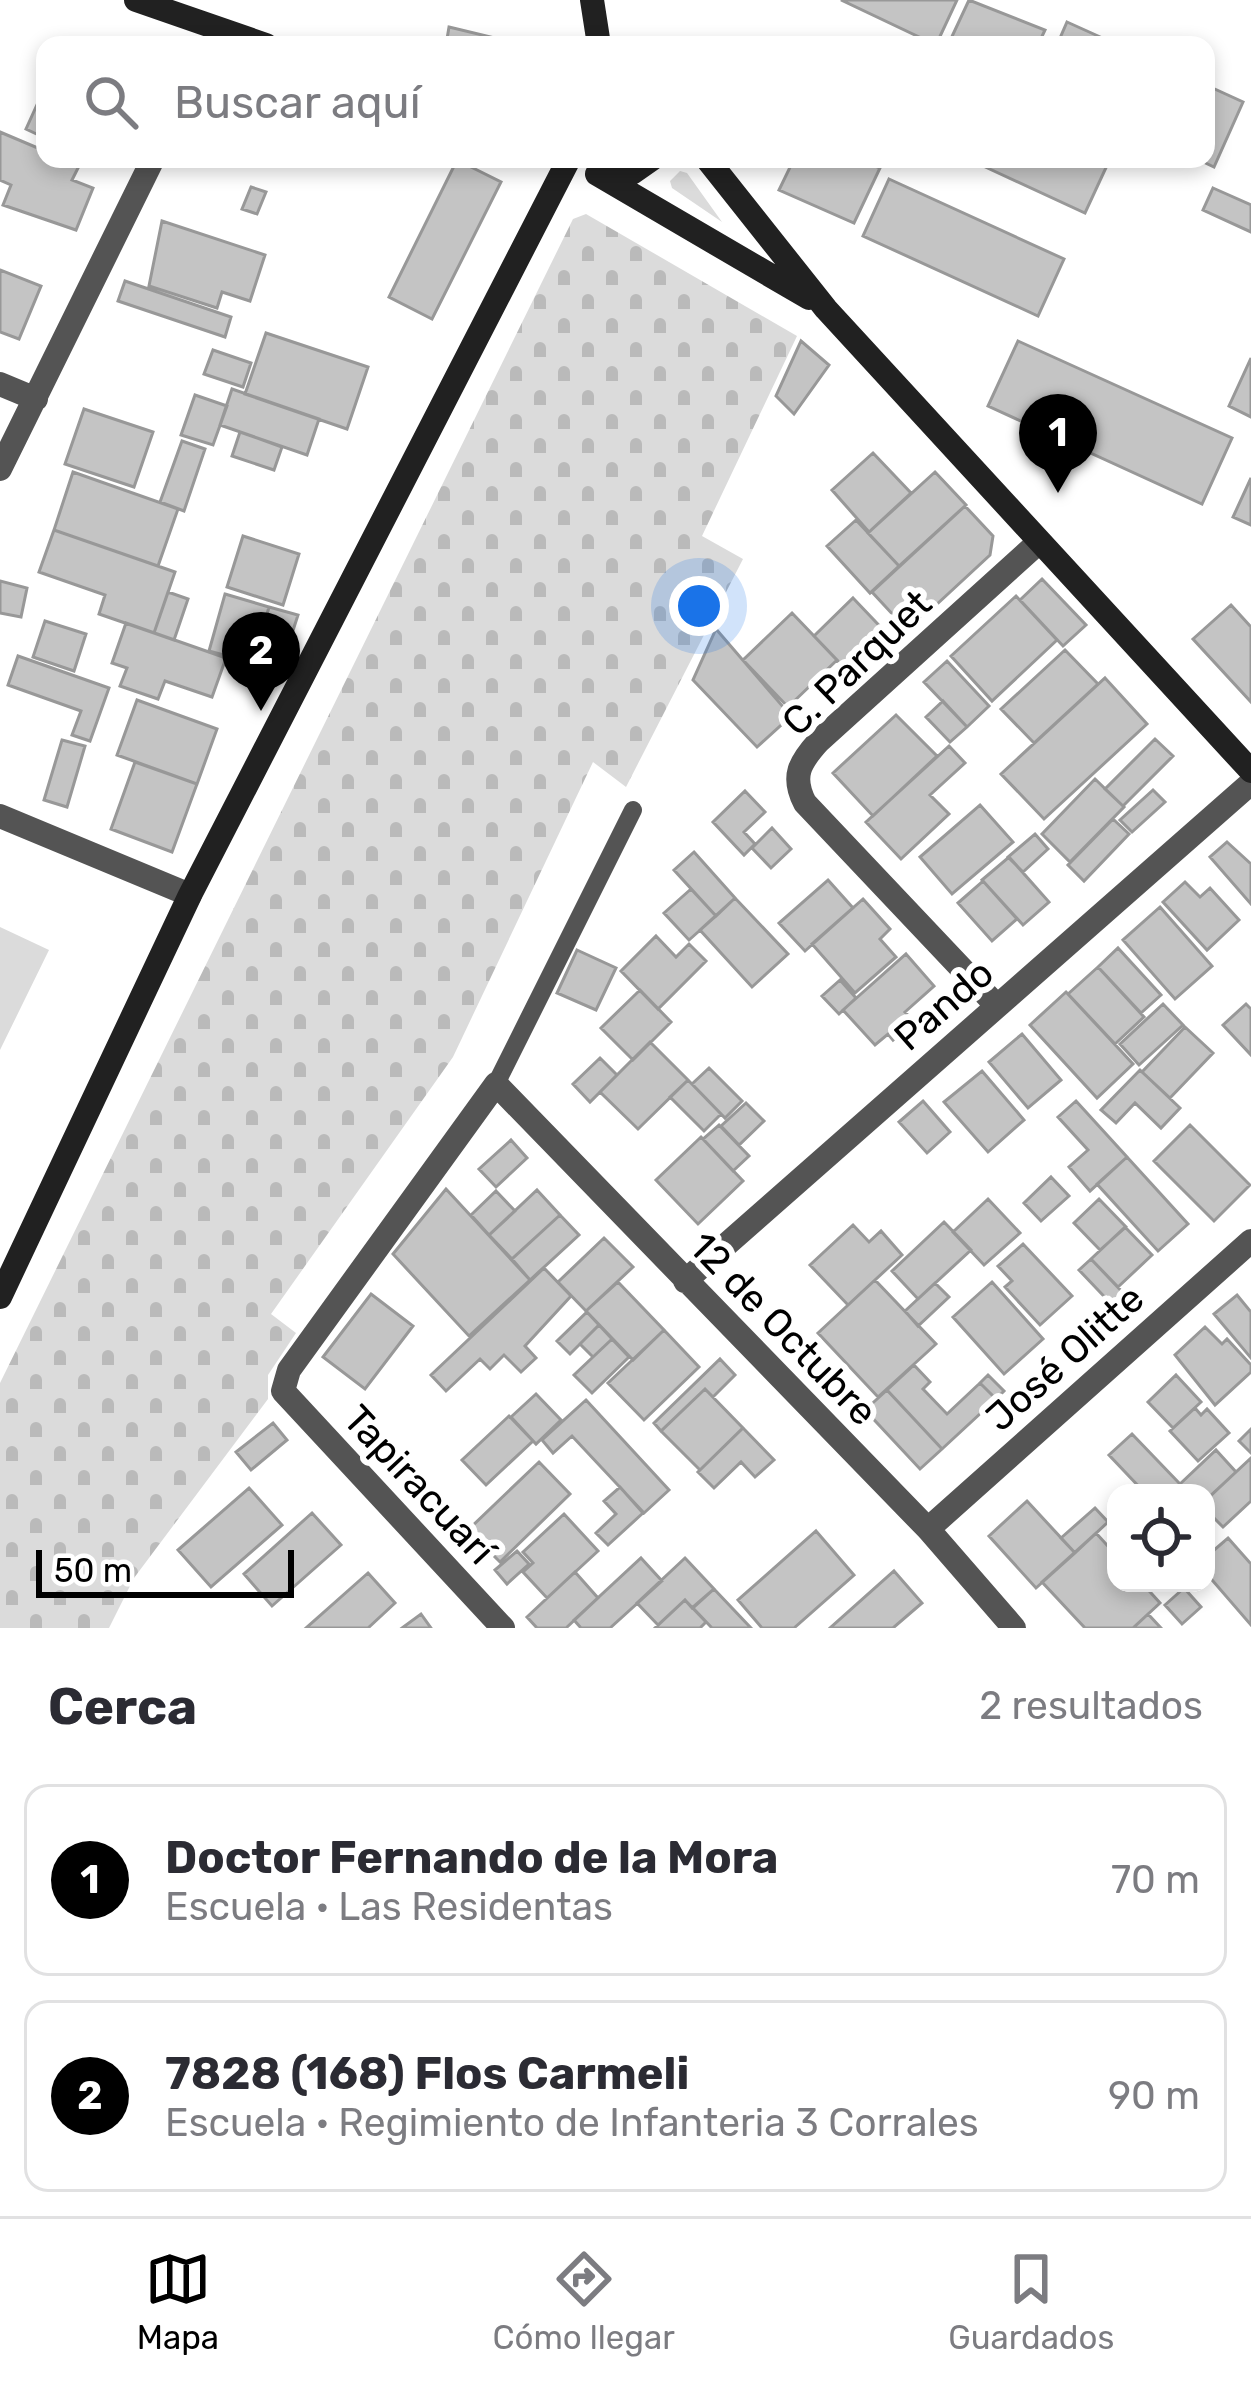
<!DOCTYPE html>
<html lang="es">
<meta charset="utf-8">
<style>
body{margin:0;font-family:Rubik,sans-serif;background:#f2f2f3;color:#2b2b33}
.controls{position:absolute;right:36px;bottom:36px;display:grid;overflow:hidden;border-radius:24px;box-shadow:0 6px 18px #0003}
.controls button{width:108px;height:108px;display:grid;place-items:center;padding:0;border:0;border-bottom:3px solid #e1e1e2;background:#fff;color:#2b2b33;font:60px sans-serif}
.scale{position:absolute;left:36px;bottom:30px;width:258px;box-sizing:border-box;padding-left:12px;border:6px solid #000;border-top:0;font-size:33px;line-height:42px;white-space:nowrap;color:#000;-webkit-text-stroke:9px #fff;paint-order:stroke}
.you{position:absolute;left:699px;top:606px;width:42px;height:42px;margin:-30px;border:9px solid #fff;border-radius:50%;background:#1a73e8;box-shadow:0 0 0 18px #1a73e833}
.badge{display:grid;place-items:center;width:78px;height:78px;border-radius:50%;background:#000;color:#fff;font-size:39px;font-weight:700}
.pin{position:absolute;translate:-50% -99px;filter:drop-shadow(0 3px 6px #0008)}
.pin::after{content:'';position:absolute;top:63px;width:42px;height:36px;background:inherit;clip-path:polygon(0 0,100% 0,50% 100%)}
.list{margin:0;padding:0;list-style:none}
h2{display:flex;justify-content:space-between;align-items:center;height:156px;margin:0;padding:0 48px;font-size:51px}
h2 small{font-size:39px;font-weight:400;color:#7c7c81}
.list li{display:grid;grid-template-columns:78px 1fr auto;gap:36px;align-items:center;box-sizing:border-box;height:192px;margin:0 24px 24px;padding:0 24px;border:3px solid #e1e1e2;border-radius:24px}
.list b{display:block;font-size:45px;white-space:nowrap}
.list p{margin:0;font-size:39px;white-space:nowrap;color:#7c7c81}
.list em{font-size:39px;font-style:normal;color:#7c7c81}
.icon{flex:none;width:66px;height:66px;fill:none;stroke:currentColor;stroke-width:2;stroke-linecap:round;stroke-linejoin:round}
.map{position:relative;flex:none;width:1251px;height:1628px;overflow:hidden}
.search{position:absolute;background:#fff;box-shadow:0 6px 18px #0003;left:36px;right:36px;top:36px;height:132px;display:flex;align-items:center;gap:30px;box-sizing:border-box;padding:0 42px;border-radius:24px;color:#7c7c81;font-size:45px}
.sheet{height:588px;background:#fff}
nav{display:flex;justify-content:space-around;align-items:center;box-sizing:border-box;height:168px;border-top:3px solid #e1e1e2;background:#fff;font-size:33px;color:#7c7c81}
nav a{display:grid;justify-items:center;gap:6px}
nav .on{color:#000}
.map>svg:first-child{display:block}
.green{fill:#dbdbdb}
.cemetery{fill:url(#cemetery-stones)}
.building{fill:#c4c4c4;stroke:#989898;stroke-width:3}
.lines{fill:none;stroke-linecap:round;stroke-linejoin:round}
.lane{stroke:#545454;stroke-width:18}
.street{stroke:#545454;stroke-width:24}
.secondary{stroke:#212121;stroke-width:24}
.labels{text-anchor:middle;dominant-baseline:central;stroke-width:12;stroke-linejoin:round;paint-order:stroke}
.street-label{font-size:39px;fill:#000;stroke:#fff}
</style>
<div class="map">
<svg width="1251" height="1628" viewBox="0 0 1251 1628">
<defs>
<pattern id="cemetery-stones" width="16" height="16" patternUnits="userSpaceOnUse" patternTransform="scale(3)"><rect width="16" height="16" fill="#dbdbdb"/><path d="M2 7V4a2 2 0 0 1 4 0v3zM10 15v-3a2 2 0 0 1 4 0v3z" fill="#bababa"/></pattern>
</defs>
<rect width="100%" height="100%" fill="#fff"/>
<path class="green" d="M 680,171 L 687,173 L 722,222 L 672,188 L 670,181 Z
M 0,927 L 49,950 L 0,1050 Z"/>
<path class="cemetery" d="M 586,214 L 797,336 L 702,536 L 743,559 L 626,787 L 593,762 L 453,1057 L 271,1314 L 296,1333 L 268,1375 L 268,1399 L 134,1578 L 109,1628 L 0,1628 L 0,1383 L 573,219 Z"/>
<path class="building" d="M 841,0 L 957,0 L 936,45 Z
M 969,0 L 1045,30 L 1038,45 L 948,45 Z
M 1067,22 L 1118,45 L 1057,45 Z
M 449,27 L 491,37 L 489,45 L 446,45 Z
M 1206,85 L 1243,102 L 1214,167 L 1197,159 L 1206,159 Z
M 45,87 L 45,138 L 26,129 Z
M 0,132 L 45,151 L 45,159 L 79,166 L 72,180 L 93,188 L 76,230 L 3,205 L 11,185 L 0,180 Z
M 794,159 L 859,159 L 880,168 L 854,223 L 779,190 Z
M 968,159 L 1110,159 L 1085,213 Z
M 457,160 L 501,182 L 432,319 L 389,297 Z
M 889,179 L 1064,259 L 1038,316 L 863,236 Z
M 251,187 L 266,192 L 257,214 L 242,209 Z
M 1213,188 L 1251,205 L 1251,232 L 1203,210 Z
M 162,221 L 265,255 L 250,301 L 222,292 L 217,308 L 149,286 Z
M 0,270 L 41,286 L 19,339 L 0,332 Z
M 125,281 L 231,317 L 225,337 L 118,301 Z
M 266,333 L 368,367 L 347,429 L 245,394 Z
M 801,341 L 829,365 L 794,414 L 776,396 Z
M 1018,341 L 1232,438 L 1202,504 L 988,406 Z
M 213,350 L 251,363 L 243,387 L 204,374 Z
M 1251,358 L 1251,417 L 1229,406 Z
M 232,389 L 319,419 L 307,455 L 220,425 Z
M 195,395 L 227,406 L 213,445 L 181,435 Z
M 84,409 L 153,432 L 134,487 L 65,464 Z
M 240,432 L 282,447 L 274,470 L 232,456 Z
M 182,441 L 205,449 L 184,511 L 160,502 Z
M 873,453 L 911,493 L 869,532 L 832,490 Z
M 73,472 L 178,509 L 158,566 L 54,530 Z
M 935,472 L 966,505 L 899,566 L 868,533 Z
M 1251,478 L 1251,525 L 1233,517 Z
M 965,506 L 993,536 L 990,555 L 908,631 L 872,592 Z
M 856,520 L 899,566 L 870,593 L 827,546 Z
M 54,530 L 175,572 L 154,633 L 99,614 L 105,595 L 39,572 Z
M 243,536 L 299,554 L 283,605 L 227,587 Z
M 1042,579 L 1086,625 L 1063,646 L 1020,600 Z
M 0,581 L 27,588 L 21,617 L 0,613 Z
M 168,592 L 188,599 L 174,640 L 154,633 Z
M 225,594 L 269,607 L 253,663 L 209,651 Z
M 1016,596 L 1057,640 L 992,701 L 951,656 Z
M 853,598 L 892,639 L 852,676 L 814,636 Z
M 1231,605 L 1251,627 L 1251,702 L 1193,639 Z
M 269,607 L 298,615 L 288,646 L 260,638 Z
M 792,613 L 837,660 L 788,707 L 743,660 Z
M 45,621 L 86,634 L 74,671 L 33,657 Z
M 126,623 L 226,658 L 212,697 L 165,681 L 158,699 L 120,686 L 127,668 L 112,663 Z
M 716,629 L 791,716 L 757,747 L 693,680 Z
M 1065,650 L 1098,684 L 1034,743 L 1001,709 Z
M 18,656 L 109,688 L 90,741 L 72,735 L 81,711 L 8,685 Z
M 947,661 L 989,706 L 967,727 L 924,682 Z
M 1105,678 L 1147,724 L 1044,819 L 1001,774 Z
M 137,700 L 217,729 L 197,784 L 117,755 Z
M 943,701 L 967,727 L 950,742 L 926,717 Z
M 896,715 L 937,756 L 873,816 L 833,773 Z
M 1155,739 L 1173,756 L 1123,806 L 1105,789 Z
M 62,740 L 85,746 L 67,807 L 44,800 Z
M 949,746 L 965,763 L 930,795 L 949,814 L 901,859 L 866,822 Z
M 135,762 L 197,784 L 172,852 L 111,829 Z
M 1095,779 L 1124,807 L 1070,862 L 1042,834 Z
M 1153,790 L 1165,802 L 1132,832 L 1120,820 Z
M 745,791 L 765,812 L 744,832 L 755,844 L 744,855 L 713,822 Z
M 980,805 L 1013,842 L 952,894 L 920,857 Z
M 1113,819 L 1129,834 L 1084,881 L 1068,865 Z
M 772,828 L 791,849 L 771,868 L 752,848 Z
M 1035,834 L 1048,849 L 1023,872 L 1008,857 Z
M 1227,842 L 1251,864 L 1251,904 L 1210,857 Z
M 694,852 L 735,898 L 716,916 L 674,870 Z
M 1009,857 L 1049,902 L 1023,925 L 982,880 Z
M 828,880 L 853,908 L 805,951 L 779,923 Z
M 983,881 L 1017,919 L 992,941 L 958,903 Z
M 1185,882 L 1200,897 L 1210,888 L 1239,920 L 1207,950 L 1163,902 Z
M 691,889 L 716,916 L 689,940 L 664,913 Z
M 735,898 L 788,954 L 752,987 L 700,930 Z
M 863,899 L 890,929 L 880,939 L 896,957 L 855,993 L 812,944 Z
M 1160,907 L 1212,966 L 1175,999 L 1123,940 Z
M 656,936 L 676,957 L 689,944 L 706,961 L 658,1009 L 621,971 Z
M 1118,948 L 1161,995 L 1141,1013 L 1098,967 Z
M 577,950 L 616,968 L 596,1010 L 557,993 Z
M 906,954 L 934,986 L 905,1012 L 914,1022 L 893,1040 L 888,1034 L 875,1045 L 843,1010 Z
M 1098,967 L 1144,1017 L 1115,1044 L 1068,994 Z
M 840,980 L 856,998 L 839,1014 L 822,996 Z
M 640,990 L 671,1022 L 633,1060 L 601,1028 Z
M 1066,992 L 1133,1064 L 1097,1098 L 1030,1025 Z
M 1163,1004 L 1183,1025 L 1139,1065 L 1120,1044 Z
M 1246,1004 L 1251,1009 L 1251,1055 L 1223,1025 Z
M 1185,1027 L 1213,1053 L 1170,1098 L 1142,1072 Z
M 1022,1034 L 1061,1080 L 1028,1108 L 989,1062 Z
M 650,1042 L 688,1080 L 638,1129 L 600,1092 Z
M 600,1058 L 617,1075 L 590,1102 L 573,1084 Z
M 709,1068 L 742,1101 L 725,1118 L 692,1084 Z
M 1140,1070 L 1180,1108 L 1161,1128 L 1135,1103 L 1116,1123 L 1101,1110 Z
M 982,1071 L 1024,1120 L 988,1152 L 944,1102 Z
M 688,1080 L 721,1114 L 704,1131 L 670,1097 Z
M 923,1101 L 950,1132 L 927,1153 L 899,1122 Z
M 1076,1101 L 1127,1157 L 1090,1191 L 1069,1167 L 1088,1150 L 1058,1117 Z
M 746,1103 L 764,1121 L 739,1145 L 721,1126 Z
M 719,1125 L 749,1156 L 733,1171 L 703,1139 Z
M 1190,1125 L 1250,1185 L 1214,1221 L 1154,1161 Z
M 701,1137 L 743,1181 L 698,1224 L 656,1180 Z
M 511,1140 L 527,1158 L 496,1187 L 479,1169 Z
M 1127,1157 L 1188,1224 L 1158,1251 L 1097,1184 Z
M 1051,1177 L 1069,1196 L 1041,1221 L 1024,1203 Z
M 446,1189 L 530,1280 L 469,1336 L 393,1254 Z
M 537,1190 L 560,1215 L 512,1259 L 489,1235 Z
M 496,1191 L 515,1211 L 489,1235 L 471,1215 Z
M 988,1199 L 1020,1233 L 984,1265 L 953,1232 Z
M 1099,1199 L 1126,1227 L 1100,1250 L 1074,1223 Z
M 560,1215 L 579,1235 L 530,1280 L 512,1259 Z
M 944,1222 L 971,1250 L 918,1299 L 892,1271 Z
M 853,1225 L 869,1242 L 881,1231 L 902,1255 L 848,1305 L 810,1265 Z
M 1125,1227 L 1152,1255 L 1118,1287 L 1091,1259 Z
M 604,1238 L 633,1267 L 586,1311 L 558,1282 Z
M 1023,1244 L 1072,1296 L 1040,1325 L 1005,1287 L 1012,1281 L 998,1266 Z
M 1091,1259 L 1128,1298 L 1116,1309 L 1079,1270 Z
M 544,1268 L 571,1296 L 525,1346 L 536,1358 L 521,1372 L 504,1355 L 490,1369 L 480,1359 L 446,1391 L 431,1375 Z
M 875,1280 L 936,1344 L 878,1397 L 818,1333 Z
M 618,1282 L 664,1330 L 633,1360 L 586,1311 Z
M 992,1282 L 1043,1339 L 1004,1374 L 953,1317 Z
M 935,1283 L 949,1297 L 918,1326 L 905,1311 Z
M 371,1294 L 413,1326 L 365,1389 L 323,1357 Z
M 1237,1295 L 1251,1312 L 1251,1358 L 1214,1314 Z
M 587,1312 L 599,1325 L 570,1354 L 557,1341 Z
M 599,1325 L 612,1339 L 593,1357 L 580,1344 Z
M 1205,1327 L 1222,1344 L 1227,1339 L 1251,1365 L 1251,1372 L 1215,1405 L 1175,1355 Z
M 664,1330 L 699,1367 L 644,1420 L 608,1383 Z
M 612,1339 L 629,1357 L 592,1393 L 574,1375 Z
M 720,1359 L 735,1375 L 713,1397 L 705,1389 L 661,1431 L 654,1423 Z
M 914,1365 L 930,1382 L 923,1389 L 947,1414 L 980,1383 L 996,1399 L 942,1449 L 887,1390 Z
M 988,1375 L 1004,1391 L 996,1399 L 980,1383 Z
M 1176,1375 L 1201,1402 L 1173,1428 L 1148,1402 Z
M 705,1389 L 743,1428 L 700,1470 L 661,1431 Z
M 887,1390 L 942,1449 L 920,1469 L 865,1410 Z
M 536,1394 L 561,1420 L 536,1444 L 511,1417 Z
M 586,1400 L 669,1490 L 644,1513 L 572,1436 L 553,1453 L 542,1440 Z
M 1195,1408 L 1201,1415 L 1207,1409 L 1229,1433 L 1198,1461 L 1170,1431 Z
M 509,1416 L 533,1441 L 486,1485 L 462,1460 Z
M 273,1423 L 287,1440 L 251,1470 L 236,1452 Z
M 743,1428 L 774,1460 L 755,1477 L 741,1462 L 714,1488 L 698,1472 Z
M 1251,1429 L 1251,1453 L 1239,1441 Z
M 1132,1434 L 1180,1484 L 1188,1493 L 1145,1493 L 1109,1455 Z
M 1216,1450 L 1236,1472 L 1206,1500 L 1206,1493 L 1188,1493 L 1180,1484 Z
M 1251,1458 L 1251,1501 L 1223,1527 L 1206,1510 L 1206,1500 Z
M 539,1462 L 570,1494 L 500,1562 L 468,1530 Z
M 620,1487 L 643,1513 L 608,1545 L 596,1533 L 616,1514 L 604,1501 Z
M 249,1488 L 282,1525 L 211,1587 L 178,1550 Z
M 1027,1501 L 1075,1553 L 1036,1588 L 989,1536 Z
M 1095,1508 L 1108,1522 L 1075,1553 L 1061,1538 Z
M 312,1513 L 341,1545 L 272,1606 L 244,1574 Z
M 564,1514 L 598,1551 L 547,1598 L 523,1572 L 533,1563 L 523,1552 Z
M 816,1531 L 854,1575 L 794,1628 L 762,1628 L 738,1600 Z
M 1096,1533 L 1116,1555 L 1116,1583 L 1142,1583 L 1160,1603 L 1133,1628 L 1085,1628 L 1042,1582 Z
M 1228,1538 L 1251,1564 L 1251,1625 L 1206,1573 L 1206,1557 Z
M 517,1551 L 529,1564 L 507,1584 L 495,1570 Z
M 641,1558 L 662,1581 L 610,1628 L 581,1628 L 574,1620 Z
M 685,1558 L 714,1589 L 692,1608 L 685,1600 L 658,1625 L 637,1603 Z
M 894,1571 L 922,1603 L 893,1628 L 830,1628 Z
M 575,1572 L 598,1598 L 566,1628 L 537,1628 L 527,1617 Z
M 368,1573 L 395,1603 L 368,1628 L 306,1628 Z
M 1184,1588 L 1201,1607 L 1182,1624 L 1165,1605 Z
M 714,1589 L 751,1628 L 712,1628 L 693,1608 Z
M 685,1600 L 706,1622 L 700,1628 L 655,1628 Z
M 421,1614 L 431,1628 L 402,1628 Z
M 1148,1614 L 1161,1628 L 1133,1628 Z"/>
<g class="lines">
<path class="lane" d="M 496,1084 L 633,810"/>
<path class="street" d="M 0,384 L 36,399
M 0,469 L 153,159
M 0,816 L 190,895
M 997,1006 L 805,803 C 791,776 800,762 819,741 L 1039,542
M 685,1281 L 1251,783
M 928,1529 L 1251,1241
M 503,1628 L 283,1391 L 289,1370 L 496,1084 L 928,1529 L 1014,1628"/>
<path class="secondary" d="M 136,0 L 266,45
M 592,0 L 599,45
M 707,159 L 826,309 L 1251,771
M 597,174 L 809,298
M 601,174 L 632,173 L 652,159
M 0,1297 L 190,895 L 569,159"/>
</g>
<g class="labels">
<g class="street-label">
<text transform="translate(857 663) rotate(-44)">C. Parquet</text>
<text transform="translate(944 1005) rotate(-41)">Pando</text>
<text transform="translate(783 1329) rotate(46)">12 de Octubre</text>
<text transform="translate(1065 1358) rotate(-42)">José Olitte</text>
<text transform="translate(419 1485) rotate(47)">Tapiracuarí</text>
</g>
</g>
</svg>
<div class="controls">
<button><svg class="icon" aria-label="locate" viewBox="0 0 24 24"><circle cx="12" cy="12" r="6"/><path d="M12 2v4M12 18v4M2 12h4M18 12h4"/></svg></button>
</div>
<div class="scale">50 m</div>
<div class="you"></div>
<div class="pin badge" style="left:1058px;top:493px">1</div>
<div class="pin badge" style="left:261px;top:711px">2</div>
<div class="search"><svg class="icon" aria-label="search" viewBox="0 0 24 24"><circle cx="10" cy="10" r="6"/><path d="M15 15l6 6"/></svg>Buscar aquí</div>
</div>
<section class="sheet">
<h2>Cerca<small>2 resultados</small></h2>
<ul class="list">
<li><span class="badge">1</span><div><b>Doctor Fernando de la Mora</b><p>Escuela · Las Residentas</p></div><em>70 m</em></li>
<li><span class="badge">2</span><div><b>7828 (168) Flos Carmeli</b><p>Escuela · Regimiento de Infanteria 3 Corrales</p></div><em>90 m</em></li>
</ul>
</section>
<nav>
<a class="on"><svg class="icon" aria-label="map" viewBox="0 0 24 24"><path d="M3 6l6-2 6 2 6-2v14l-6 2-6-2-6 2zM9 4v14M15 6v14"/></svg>Mapa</a>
<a><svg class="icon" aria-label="directions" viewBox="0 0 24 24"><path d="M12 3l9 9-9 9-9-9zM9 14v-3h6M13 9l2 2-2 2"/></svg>Cómo llegar</a>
<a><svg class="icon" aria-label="saved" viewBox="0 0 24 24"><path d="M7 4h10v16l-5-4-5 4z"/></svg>Guardados</a>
</nav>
